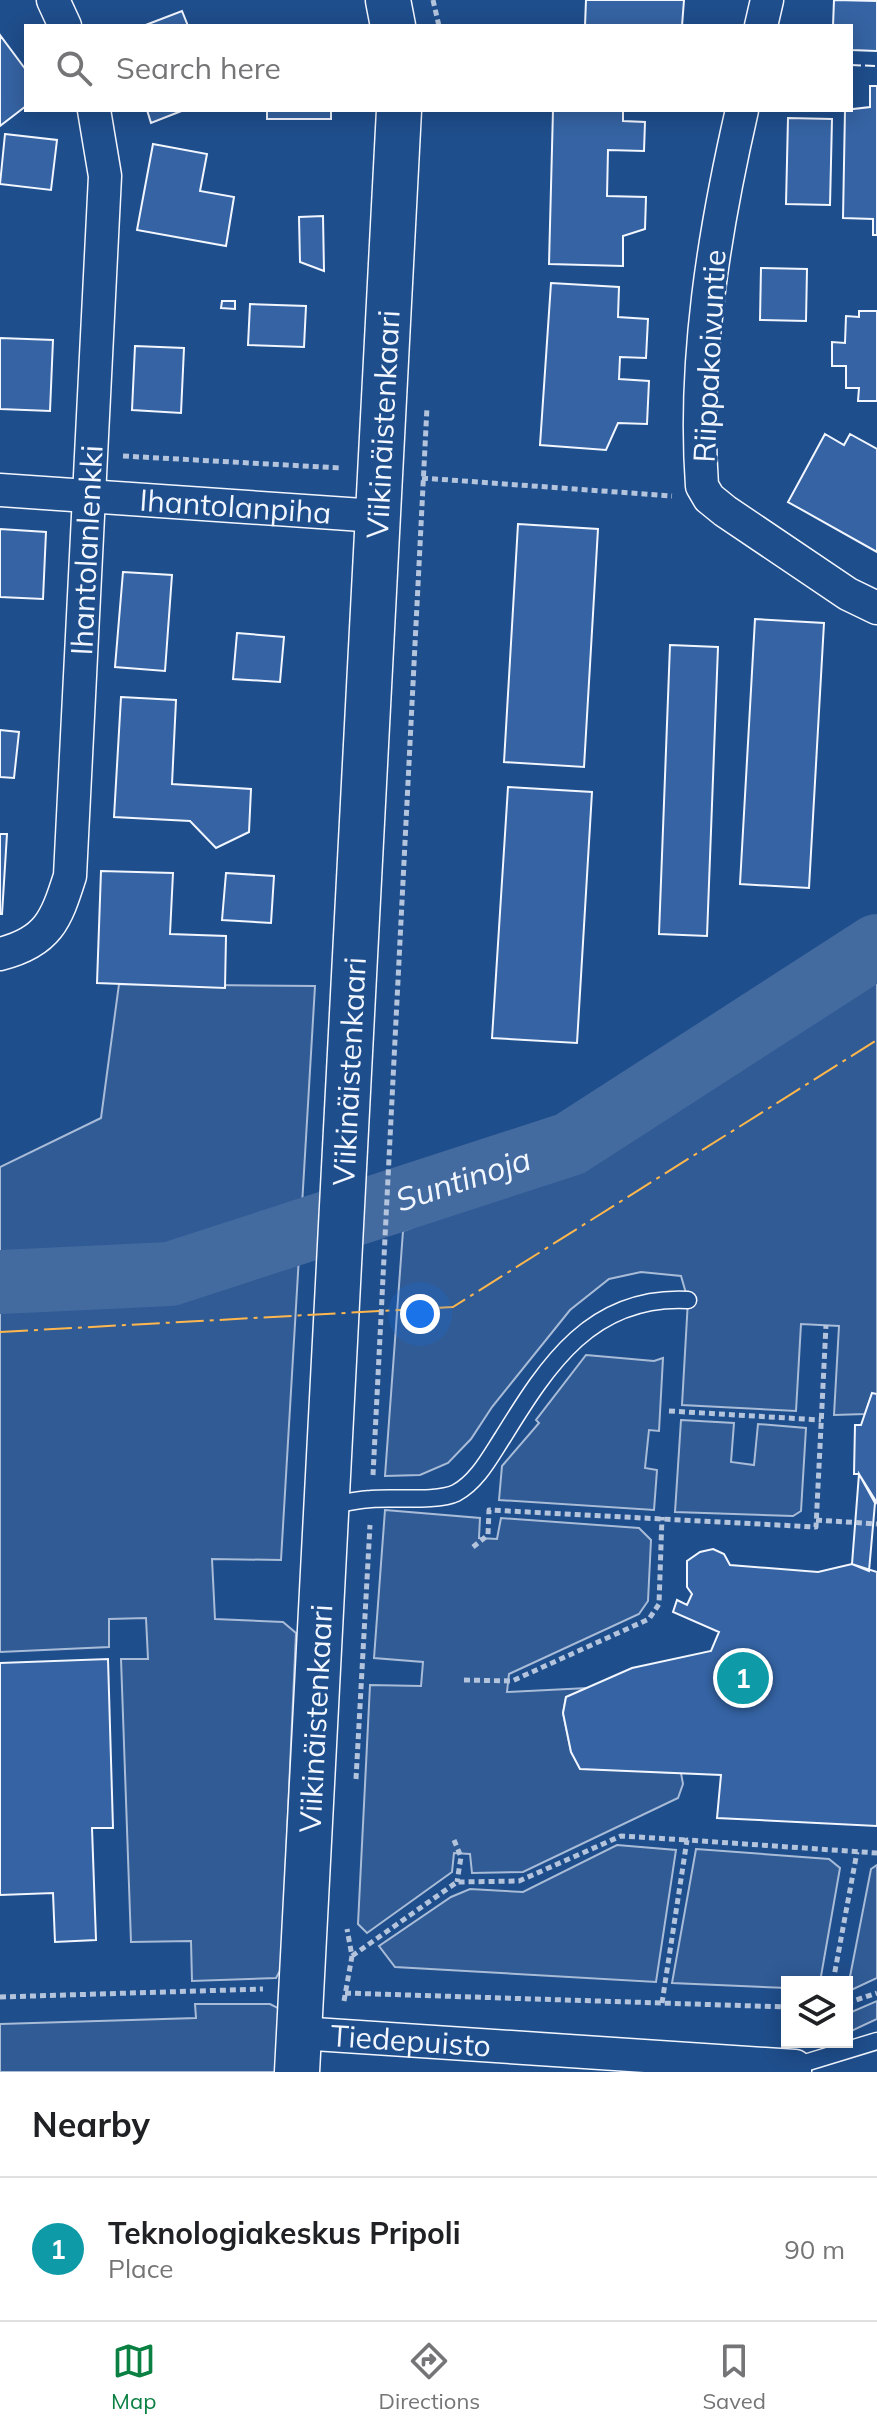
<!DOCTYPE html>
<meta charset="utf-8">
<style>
body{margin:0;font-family:Mulish,sans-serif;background:#f2f2f2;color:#202124}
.controls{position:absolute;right:24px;bottom:24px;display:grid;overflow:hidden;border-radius:0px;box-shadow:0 4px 20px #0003}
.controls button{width:72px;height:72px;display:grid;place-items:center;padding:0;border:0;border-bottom:2px solid #e0e0e0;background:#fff;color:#202124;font:40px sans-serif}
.you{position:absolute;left:420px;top:1314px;width:28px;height:28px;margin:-20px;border:6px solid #fff;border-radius:50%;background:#1a73e8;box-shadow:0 0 0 12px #1a73e833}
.badge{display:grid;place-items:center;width:52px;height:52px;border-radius:50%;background:#0b8043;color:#fff;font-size:26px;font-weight:700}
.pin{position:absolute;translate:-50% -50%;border:4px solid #fff;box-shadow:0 2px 8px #0006}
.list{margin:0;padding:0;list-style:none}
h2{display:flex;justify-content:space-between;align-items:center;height:104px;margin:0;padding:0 32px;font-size:34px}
h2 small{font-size:26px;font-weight:400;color:#757577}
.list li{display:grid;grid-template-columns:52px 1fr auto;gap:24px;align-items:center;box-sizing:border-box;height:144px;padding:0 32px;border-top:2px solid #e0e0e0}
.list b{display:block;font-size:30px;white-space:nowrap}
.list p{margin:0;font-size:26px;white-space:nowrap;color:#757577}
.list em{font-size:26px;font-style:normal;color:#757577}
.icon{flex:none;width:44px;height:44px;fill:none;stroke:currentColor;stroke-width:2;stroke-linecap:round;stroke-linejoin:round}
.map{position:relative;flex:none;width:877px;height:2072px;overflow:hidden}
.search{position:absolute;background:#fff;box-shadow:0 4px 20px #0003;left:24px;right:24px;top:24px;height:88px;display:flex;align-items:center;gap:20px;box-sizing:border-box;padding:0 28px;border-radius:0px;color:#757577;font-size:30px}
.sheet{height:248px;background:#fff}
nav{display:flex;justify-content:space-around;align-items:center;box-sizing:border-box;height:112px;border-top:2px solid #e0e0e0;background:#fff;font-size:22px;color:#757577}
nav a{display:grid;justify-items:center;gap:4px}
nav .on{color:#0b8043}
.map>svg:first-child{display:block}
.built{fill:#305b95;stroke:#a8bbd7;stroke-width:2}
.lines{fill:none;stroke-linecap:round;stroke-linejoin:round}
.river{stroke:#446ba0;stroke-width:64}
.building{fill:#3563a3;stroke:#f2f6ff;stroke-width:2}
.lane-casing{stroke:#f2f6ff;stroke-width:19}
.street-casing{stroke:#f2f6ff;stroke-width:35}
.secondary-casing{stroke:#f2f6ff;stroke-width:47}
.path{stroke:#b3c4dc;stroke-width:5;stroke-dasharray:6 4;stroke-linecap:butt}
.lane{stroke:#1f4e8c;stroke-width:16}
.street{stroke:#1f4e8c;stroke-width:32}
.secondary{stroke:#1f4e8c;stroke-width:44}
.fence{stroke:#f2f6ff;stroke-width:2;stroke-dasharray:10 4;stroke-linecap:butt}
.power{stroke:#ffb74d;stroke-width:2;stroke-dasharray:28 6 4 6;stroke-linecap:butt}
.labels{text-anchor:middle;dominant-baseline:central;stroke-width:6;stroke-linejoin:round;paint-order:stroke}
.street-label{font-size:30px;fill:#f2f6ff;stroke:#1f4e8c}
.water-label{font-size:32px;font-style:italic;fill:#f2f6ff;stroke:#1f4e8c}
</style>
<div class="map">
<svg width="877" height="2072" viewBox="0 0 877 2072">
<rect width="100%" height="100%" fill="#1f4e8c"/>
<path class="built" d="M 877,977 L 877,1394 L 872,1394 L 865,1414 L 834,1415 L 839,1326 L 801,1324 L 796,1411 L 682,1405 L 688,1300 L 681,1276 L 641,1272 L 609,1279 L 570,1310 L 492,1407 L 471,1439 L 448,1463 L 420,1475 L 385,1476 L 403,1231 L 584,1160 Z
M 119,984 L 315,986 L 281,1560 L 212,1559 L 215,1619 L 283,1622 L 296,1633 L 281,1969 L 276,1978 L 192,1981 L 191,1941 L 131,1942 L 121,1659 L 148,1659 L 146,1618 L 109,1619 L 109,1647 L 0,1652 L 0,1167 L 101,1118 Z
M 586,1355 L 654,1361 L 663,1358 L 659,1431 L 649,1430 L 645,1468 L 657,1470 L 654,1510 L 499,1500 L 502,1466 L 539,1423 L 536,1420 Z
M 681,1420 L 734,1423 L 731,1462 L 754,1465 L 758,1424 L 806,1428 L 801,1511 L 793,1516 L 675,1512 Z
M 385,1510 L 480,1518 L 479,1538 L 497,1539 L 501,1518 L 639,1528 L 651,1540 L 648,1601 L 639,1614 L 509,1674 L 507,1692 L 588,1688 L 566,1697 L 563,1713 L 571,1752 L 580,1768 L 681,1773 L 683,1784 L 678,1798 L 523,1872 L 472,1873 L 470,1854 L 454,1853 L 452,1872 L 367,1933 L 358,1924 L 370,1685 L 421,1686 L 423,1662 L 374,1658 Z
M 617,1845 L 676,1850 L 656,1982 L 395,1967 L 379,1946 L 451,1897 L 470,1889 L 523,1892 Z
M 696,1849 L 829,1859 L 840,1868 L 820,1982 L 787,1982 L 787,1988 L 672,1983 Z
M 877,1865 L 877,1978 L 847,1992 L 871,1869 Z
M 877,2001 L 877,2019 L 847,2033 L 847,2014 Z
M 195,2004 L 270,2004 L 280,2009 L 277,2072 L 0,2072 L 0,2024 L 196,2018 Z"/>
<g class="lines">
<path class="river" id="s1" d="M 0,1282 L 170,1274 L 570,1144 L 877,946"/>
</g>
<path class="building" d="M 586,0 L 684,0 L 682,26 L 585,26 Z
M 834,0 L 877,1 L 877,51 L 851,50 L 851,26 L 833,26 Z
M 182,11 L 188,26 L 143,26 Z
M 0,35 L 26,70 L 26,106 L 0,126 Z
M 870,86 L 877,86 L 877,235 L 873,235 L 873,219 L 843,218 L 845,110 L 870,107 Z
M 147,110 L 184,110 L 151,123 Z
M 267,110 L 331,110 L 331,119 L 267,119 Z
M 553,110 L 623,110 L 623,121 L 645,122 L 644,151 L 608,150 L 607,196 L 646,197 L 645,229 L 623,236 L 623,266 L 549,264 Z
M 788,118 L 832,119 L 830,205 L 786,204 Z
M 5,134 L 57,140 L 51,190 L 0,184 Z
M 153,144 L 207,154 L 200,191 L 234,197 L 226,246 L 137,230 Z
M 323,216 L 324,271 L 300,262 L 299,217 Z
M 761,268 L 807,269 L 806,321 L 760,320 Z
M 551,283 L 619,287 L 618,317 L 648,319 L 646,358 L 620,357 L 619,379 L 649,381 L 647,424 L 618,423 L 606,450 L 540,445 Z
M 222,301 L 235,301 L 235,309 L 221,308 Z
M 250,304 L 306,306 L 304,347 L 248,345 Z
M 859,311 L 877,311 L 877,401 L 858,401 L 859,388 L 846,388 L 846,366 L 832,366 L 832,342 L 845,343 L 846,316 L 859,317 Z
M 0,338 L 53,340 L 50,411 L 0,409 Z
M 135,346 L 184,348 L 181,413 L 132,410 Z
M 825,434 L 844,445 L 850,434 L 877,449 L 877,552 L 788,502 Z
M 518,524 L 598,529 L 584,767 L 504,762 Z
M 0,529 L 46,532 L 43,599 L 0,597 Z
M 123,572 L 172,575 L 165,671 L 115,667 Z
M 755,619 L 824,623 L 809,888 L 740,884 Z
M 237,633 L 284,637 L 280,682 L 233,679 Z
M 670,645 L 718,647 L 707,936 L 659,934 Z
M 121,697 L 176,700 L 172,784 L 251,789 L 249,832 L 216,848 L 190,821 L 114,817 Z
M 0,730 L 19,732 L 14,778 L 0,777 Z
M 508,787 L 592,792 L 577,1043 L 492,1038 Z
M 0,834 L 7,834 L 2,914 L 0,914 Z
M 101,871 L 173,873 L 170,934 L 226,936 L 225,988 L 97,983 Z
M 226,873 L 274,876 L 271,923 L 222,920 Z
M 872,1393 L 877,1394 L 877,1503 L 859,1474 L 854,1474 L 855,1425 L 861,1425 Z
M 859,1474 L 875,1503 L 869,1571 L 852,1564 Z
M 713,1549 L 724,1554 L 730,1565 L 818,1572 L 852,1564 L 877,1572 L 877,1826 L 717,1818 L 721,1775 L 580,1769 L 571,1752 L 563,1713 L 566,1697 L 632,1668 L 711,1651 L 719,1632 L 673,1612 L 677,1600 L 687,1605 L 692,1594 L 687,1587 L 687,1561 L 700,1552 Z
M 108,1659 L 113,1828 L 92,1828 L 96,1940 L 55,1942 L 53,1893 L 0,1895 L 0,1663 Z"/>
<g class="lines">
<defs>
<path id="lane" d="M 328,1506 C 342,1503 356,1500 371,1499 C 392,1497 438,1502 456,1493 C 477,1482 490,1457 503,1437 C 548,1364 592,1295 688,1300
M 795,2066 L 877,2041"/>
<g id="street">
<path d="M 53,0 L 65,26"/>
<path d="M 761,26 L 767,0"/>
<path d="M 742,110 C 714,232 693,361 702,486 L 709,498 L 725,511 L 848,594 L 877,608"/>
<path id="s2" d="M 0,490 L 377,516"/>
<path id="s3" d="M 0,954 C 48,942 56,920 70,876 L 105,176 L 94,110"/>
<path id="s4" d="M 299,2033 L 795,2066 L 795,2072"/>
</g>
<g id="secondary">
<path d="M 388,0 L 393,26"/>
<path id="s5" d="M 297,2072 L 399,110"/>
</g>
</defs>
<use href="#lane" class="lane-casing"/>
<use href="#street" class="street-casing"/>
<use href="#secondary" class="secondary-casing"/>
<path class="path" d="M 433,0 L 439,26
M 123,456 L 341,468
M 422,478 L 672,496
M 669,1411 L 821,1420
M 373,1475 L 427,407
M 816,1520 L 877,1524
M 473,1547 L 488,1535 L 489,1510 L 816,1527 L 826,1325
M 464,1680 L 512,1681 L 649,1619 L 659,1604 L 662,1517
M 356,1779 L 370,1525
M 454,1840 L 461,1857 L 457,1882
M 352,1956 L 457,1882 L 519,1881 L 621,1836 L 687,1840
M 833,1982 L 857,1852
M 345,1993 L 787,2007
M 0,1997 L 263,1989
M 344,2001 L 352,1956 L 347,1929
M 662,2003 L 687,1840 L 877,1853
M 847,2003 L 877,1993"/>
<use href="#lane" class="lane"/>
<use href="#street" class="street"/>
<use href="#secondary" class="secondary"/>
<path class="fence" d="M 851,65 L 877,66"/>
<path class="power" d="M 0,1332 L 453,1307 L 877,1040"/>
</g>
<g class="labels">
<g class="street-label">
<text transform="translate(709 356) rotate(-87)">Riippakoivuntie</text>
<text stroke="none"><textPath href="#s5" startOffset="1650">Viikinäistenkaari</textPath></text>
<text stroke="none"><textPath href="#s2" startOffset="236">Ihantolanpiha</textPath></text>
<text stroke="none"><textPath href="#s3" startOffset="438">Ihantolanlenkki</textPath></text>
<text stroke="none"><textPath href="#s5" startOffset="1002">Viikinäistenkaari</textPath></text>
<text stroke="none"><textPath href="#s5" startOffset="354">Viikinäistenkaari</textPath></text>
<text stroke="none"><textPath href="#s4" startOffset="112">Tiedepuisto</textPath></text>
</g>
<g class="water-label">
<text stroke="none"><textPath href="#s1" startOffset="478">Suntinoja</textPath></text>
</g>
</g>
</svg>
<div class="controls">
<button><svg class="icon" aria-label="layers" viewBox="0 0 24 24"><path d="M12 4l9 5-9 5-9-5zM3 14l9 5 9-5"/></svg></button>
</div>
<div class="you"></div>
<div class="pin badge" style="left:743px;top:1678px;background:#0f9aa8">1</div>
<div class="search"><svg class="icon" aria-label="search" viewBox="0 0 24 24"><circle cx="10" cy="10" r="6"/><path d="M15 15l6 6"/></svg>Search here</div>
</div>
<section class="sheet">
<h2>Nearby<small></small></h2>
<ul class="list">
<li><span class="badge" style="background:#0f9aa8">1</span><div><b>Teknologiakeskus Pripoli</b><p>Place</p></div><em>90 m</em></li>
</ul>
</section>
<nav>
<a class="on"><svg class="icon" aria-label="map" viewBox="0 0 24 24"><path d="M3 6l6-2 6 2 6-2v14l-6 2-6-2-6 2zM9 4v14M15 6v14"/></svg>Map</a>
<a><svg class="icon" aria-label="directions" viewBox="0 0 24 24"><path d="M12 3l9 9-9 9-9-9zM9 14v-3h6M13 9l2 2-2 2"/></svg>Directions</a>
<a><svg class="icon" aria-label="saved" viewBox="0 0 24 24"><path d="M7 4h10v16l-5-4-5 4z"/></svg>Saved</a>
</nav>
